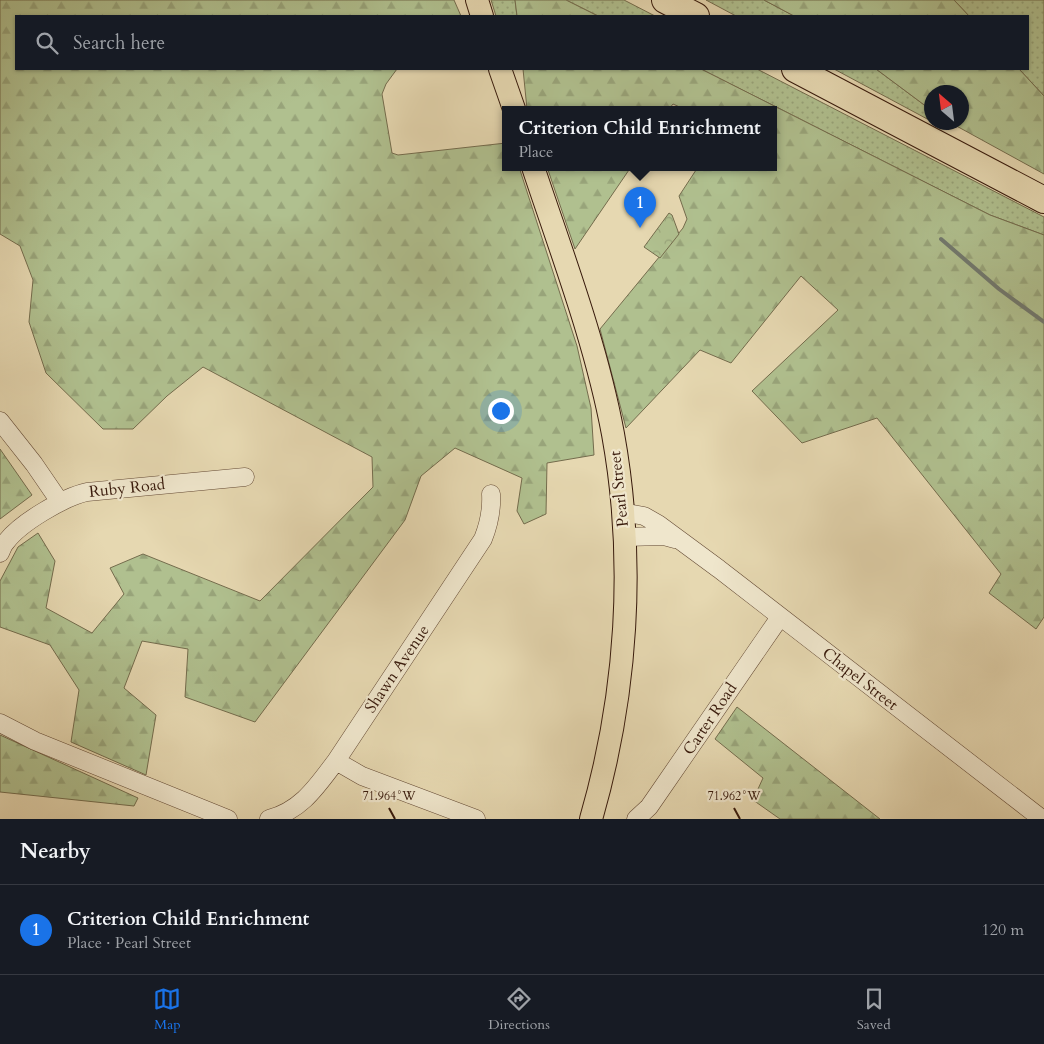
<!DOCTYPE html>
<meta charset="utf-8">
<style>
body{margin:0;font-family:Cardo,serif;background:#20242c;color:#f1f3f6}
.compass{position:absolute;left:924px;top:85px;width:45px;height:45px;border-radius:50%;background:#171b24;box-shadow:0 1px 4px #0004;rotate:332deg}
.you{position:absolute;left:500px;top:410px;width:18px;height:18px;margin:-12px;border:4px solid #fff;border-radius:50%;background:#1a73e8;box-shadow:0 0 0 8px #1a73e833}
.badge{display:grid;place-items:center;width:32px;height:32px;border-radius:50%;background:#1a73e8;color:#fff;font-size:16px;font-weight:700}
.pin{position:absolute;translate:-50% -41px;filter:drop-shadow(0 1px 2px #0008)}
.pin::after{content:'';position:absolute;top:26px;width:18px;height:15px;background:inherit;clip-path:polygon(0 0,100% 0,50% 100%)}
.popup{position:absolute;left:502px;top:106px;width:275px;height:65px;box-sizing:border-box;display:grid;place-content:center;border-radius:0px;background:#171b24;filter:drop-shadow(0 1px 4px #0005);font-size:16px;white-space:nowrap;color:#9ea1a6}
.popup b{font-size:19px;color:#f1f3f6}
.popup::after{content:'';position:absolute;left:50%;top:100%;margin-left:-10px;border:10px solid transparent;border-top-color:#171b24}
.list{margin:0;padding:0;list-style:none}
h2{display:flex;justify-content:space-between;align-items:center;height:65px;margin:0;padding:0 20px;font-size:21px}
h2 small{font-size:16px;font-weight:400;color:#9ea1a6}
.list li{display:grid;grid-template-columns:32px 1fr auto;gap:15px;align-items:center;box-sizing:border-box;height:90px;padding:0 20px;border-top:1px solid #363941}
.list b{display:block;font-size:19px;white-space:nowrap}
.list p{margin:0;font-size:16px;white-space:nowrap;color:#9ea1a6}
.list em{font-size:16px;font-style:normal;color:#9ea1a6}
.icon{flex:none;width:28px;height:28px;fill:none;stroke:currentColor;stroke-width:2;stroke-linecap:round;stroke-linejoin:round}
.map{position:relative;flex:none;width:1044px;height:819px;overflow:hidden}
.search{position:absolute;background:#171b24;box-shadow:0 1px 4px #0004;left:15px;right:15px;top:15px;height:55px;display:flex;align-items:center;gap:12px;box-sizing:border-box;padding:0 18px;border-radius:0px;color:#9ea1a6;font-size:19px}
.sheet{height:155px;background:#171b24}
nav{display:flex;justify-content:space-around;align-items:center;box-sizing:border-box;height:70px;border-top:1px solid #363941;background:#171b24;font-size:14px;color:#9ea1a6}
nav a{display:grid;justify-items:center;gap:2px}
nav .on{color:#1a73e8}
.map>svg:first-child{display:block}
.grass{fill:url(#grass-dots);stroke:#746c4d}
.forest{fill:url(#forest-firs);stroke:#746c4d}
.park{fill:url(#park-crowns);stroke:#746c4d}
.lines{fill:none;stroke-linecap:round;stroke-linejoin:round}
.stream{stroke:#71796f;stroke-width:4}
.minor-casing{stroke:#634934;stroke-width:19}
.major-casing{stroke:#37190b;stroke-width:24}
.highway-casing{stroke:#37190b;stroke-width:28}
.minor{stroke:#efe6cc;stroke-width:18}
.major{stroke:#e6d8b1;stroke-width:22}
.highway{stroke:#e6d8b1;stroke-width:26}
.ticks{fill:none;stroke:#37190b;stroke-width:2}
.labels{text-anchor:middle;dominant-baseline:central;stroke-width:4.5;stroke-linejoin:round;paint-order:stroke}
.street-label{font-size:16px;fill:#37190b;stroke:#efe6cc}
.ticks-label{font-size:12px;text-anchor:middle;fill:#37190b;stroke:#efe6cc;stroke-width:4.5;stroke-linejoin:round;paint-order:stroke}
</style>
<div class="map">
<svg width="1044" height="819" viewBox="0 0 1044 819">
<defs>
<pattern id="grass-dots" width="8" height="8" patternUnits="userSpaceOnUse" patternTransform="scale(1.25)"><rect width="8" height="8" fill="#b0c08f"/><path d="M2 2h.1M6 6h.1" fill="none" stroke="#98a47a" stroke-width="1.8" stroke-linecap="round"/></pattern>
<pattern id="forest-firs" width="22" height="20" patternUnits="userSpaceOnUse" patternTransform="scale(1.25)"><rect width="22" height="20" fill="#b0c08f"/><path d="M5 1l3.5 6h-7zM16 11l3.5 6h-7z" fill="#98a47a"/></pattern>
<pattern id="park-crowns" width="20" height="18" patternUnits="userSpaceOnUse" patternTransform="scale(1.25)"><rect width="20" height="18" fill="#b0c08f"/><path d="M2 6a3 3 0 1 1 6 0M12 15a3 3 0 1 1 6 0" fill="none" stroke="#98a47a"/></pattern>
</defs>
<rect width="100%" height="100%" fill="#e6d8b1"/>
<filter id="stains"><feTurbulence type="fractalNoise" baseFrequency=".004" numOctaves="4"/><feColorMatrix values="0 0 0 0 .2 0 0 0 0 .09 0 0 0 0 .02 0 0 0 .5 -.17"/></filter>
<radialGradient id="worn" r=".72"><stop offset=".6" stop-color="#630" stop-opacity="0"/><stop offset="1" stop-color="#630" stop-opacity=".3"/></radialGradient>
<path class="grass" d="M 491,0 L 515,0 L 517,16 L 496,16 Z
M 566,0 L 624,0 L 655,16 L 598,16 Z
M 706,0 L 764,0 L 794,16 L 736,16 Z
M 954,0 L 1044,0 L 1044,96 L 1019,69 L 1028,69 L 1028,16 L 969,16 Z
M 701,69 L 757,69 L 1044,217 L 1044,235 L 990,215 Z
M 834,69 L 876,69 L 931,110 L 931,121 Z"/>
<path class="forest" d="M 0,0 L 454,0 L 461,16 L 16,16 L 16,69 L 397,69 L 386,84 L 382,94 L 392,153 L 398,155 L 506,143 L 506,167 L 519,167 L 577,346 L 591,408 L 594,455 L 547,463 L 546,514 L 524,524 L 517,511 L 522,478 L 455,448 L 421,476 L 405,520 L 255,722 L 185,697 L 188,649 L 142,641 L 124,688 L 156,715 L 146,775 L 71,742 L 79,690 L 50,645 L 0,627 L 0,581 L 18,547 L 38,533 L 55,561 L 46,608 L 92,633 L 124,594 L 110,568 L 143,554 L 260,601 L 373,487 L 372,457 L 203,367 L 167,396 L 133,429 L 103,429 L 46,373 L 29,322 L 33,280 L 20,246 L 0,234 Z
M 515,0 L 566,0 L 598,16 L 517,16 Z
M 764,0 L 954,0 L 969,16 L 794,16 Z
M 523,69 L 701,69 L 990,215 L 1044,235 L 1044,617 L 1036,629 L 989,593 L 1001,574 L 877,418 L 802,443 L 752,391 L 838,310 L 801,276 L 731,363 L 700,350 L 626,428 L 600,329 L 683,228 L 687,219 L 679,196 L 698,167 L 774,167 L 774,109 L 684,109 L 673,104 L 669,109 L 527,109 Z
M 876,69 L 1019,69 L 1044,96 L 1044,174 L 951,123 L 962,122 L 962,92 L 932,92 L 931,110 Z
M 547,167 L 631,167 L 575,249 Z
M 0,449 L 32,495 L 0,519 Z
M 737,707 L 880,819 L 780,819 L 753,800 L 763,778 L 715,739 Z
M 0,735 L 138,798 L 134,806 L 0,792 Z"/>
<path class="park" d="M 669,213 L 672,215 L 679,234 L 660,258 L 644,247 Z"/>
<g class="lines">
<path class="stream" d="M 941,239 L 999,289 L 1044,322"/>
<defs>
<path id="minor" d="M 0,421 L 34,464 L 60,502
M 623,515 L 633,514 L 644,516 L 658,524 L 719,569 L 1042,819
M 625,537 L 664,536 L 675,539
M 0,553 C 2,549 3,545 6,542 C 20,523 64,497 87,492 L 245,477
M 0,723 L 35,741 L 228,819
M 336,761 L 362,776 L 476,819
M 269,819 C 302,810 317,786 336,761 L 483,539 C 489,524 492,511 491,494
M 636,819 L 649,807 L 658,794 L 780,617"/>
<path id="major" d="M 477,0 L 482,16
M 500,69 L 514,109
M 533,167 C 562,254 596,343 613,434 C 636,561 627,695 591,819"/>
<path id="highway" d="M 665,0 L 696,16
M 795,69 L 1044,200"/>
</defs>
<use href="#minor" class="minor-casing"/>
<use href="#major" class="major-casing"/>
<use href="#highway" class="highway-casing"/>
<use href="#minor" class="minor"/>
<use href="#major" class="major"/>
<use href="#highway" class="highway"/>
</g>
<path class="ticks" d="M 389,808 L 395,819M 734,808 L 740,819"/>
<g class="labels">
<g class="street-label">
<text transform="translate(127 488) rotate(-6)">Ruby Road</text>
<text transform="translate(619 489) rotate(-96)">Pearl Street</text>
<text transform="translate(397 669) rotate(-56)">Shawn Avenue</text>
<text transform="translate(860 679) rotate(38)">Chapel Street</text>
<text transform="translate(710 719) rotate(-56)">Carter Road</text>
</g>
</g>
<g class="ticks-label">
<text x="389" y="800">71.964°W</text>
<text x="734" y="800">71.962°W</text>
</g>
<rect width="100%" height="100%" filter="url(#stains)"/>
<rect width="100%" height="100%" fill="url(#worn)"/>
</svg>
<svg class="compass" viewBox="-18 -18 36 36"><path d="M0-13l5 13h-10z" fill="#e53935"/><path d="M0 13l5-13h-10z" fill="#9ea1a6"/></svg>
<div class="you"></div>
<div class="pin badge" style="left:640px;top:228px">1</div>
<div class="popup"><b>Criterion Child Enrichment</b>Place</div>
<div class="search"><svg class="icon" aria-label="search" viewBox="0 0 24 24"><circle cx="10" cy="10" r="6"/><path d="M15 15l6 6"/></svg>Search here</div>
</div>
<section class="sheet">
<h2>Nearby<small></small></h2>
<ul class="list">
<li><span class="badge">1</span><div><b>Criterion Child Enrichment</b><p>Place · Pearl Street</p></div><em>120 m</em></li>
</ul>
</section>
<nav>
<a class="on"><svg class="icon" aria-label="map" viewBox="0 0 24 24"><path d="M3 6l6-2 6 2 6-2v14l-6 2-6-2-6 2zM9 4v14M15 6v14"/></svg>Map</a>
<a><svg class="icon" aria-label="directions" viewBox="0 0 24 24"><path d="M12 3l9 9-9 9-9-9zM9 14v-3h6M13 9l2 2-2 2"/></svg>Directions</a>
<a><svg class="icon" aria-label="saved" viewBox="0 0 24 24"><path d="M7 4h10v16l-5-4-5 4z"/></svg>Saved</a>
</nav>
